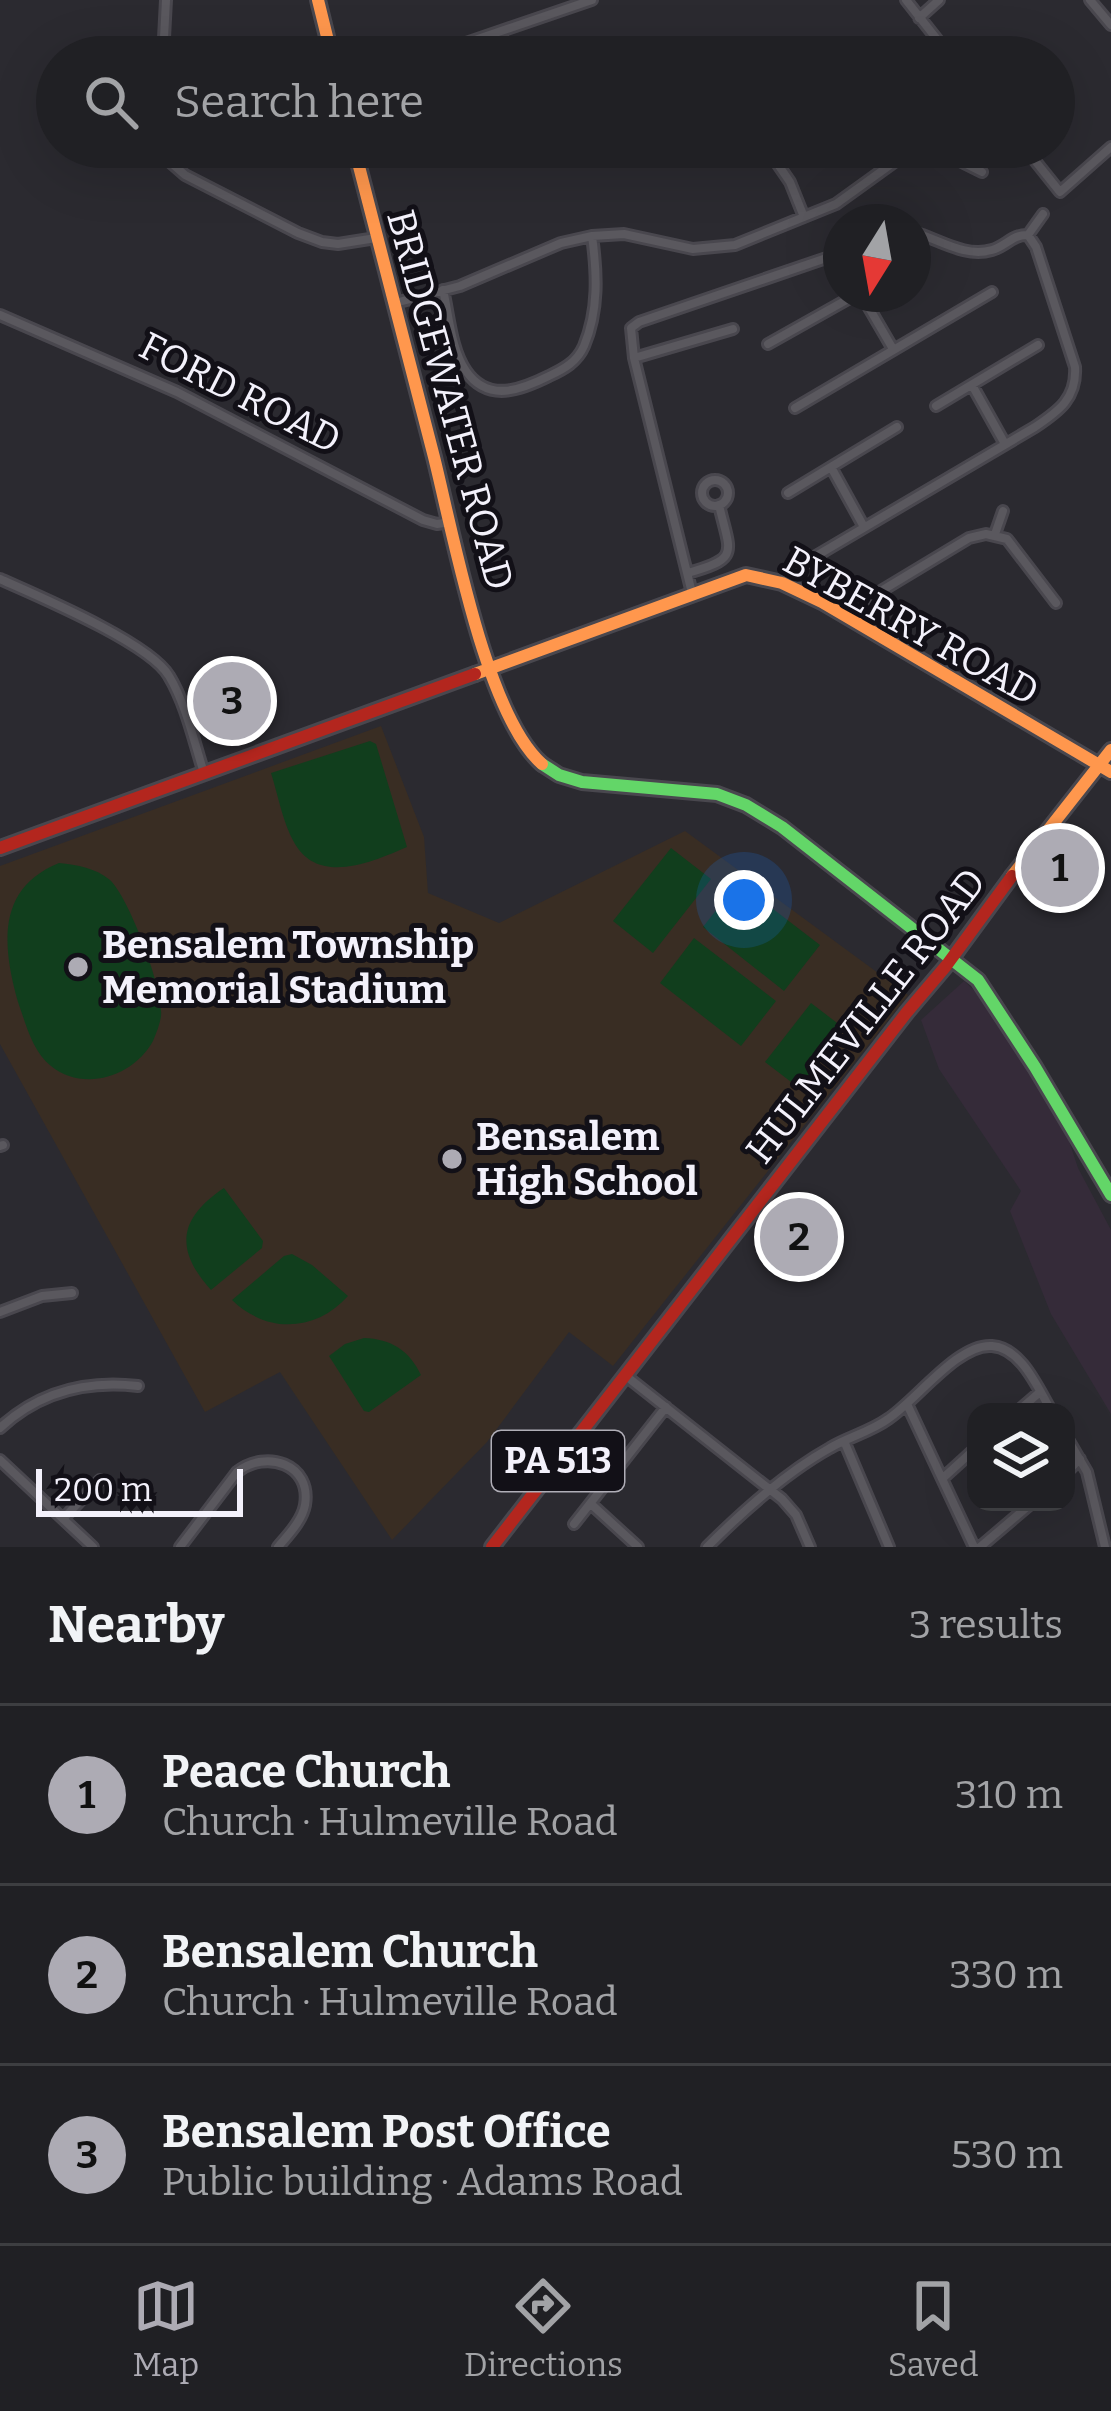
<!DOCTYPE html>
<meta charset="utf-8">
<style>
body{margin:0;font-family:Bitter,serif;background:#2d2d31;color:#f1f3f6}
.controls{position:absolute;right:36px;bottom:36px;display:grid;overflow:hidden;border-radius:24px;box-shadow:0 12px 48px #0002}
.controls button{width:108px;height:108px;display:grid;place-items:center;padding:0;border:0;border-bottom:3px solid #3d3e41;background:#202024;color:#f1f3f6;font:60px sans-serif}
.compass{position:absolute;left:823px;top:204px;width:108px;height:108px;border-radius:50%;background:#202024;box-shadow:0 12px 48px #0002;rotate:191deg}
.scale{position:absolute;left:36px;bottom:30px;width:207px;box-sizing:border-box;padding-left:12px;border:6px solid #f3f1fb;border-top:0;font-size:33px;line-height:42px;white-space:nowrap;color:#f3f1fb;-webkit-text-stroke:9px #121017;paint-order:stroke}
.you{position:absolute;left:744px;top:900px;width:42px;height:42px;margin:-30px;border:9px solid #fff;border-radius:50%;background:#1a73e8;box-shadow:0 0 0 18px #1a73e833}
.badge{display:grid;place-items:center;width:78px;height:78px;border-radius:50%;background:#adabb4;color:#111;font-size:39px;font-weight:700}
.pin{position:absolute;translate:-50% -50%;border:6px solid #fff;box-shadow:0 3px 12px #0006}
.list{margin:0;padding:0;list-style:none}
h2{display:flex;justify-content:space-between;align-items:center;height:156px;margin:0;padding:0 48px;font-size:51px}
h2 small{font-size:39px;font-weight:400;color:#a2a3a6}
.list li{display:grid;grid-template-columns:78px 1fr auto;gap:36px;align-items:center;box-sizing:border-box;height:180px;padding:0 48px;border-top:3px solid #3d3e41}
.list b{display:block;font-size:45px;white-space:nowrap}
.list p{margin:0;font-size:39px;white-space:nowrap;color:#a2a3a6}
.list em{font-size:39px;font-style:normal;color:#a2a3a6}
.icon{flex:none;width:66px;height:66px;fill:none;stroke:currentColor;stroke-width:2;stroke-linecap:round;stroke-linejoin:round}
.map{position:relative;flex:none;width:1111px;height:1547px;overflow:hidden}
.search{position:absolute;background:#202024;box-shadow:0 12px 48px #0002;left:36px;right:36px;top:36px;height:132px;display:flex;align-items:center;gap:30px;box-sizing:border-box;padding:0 42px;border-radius:66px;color:#a2a3a6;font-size:45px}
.sheet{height:696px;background:#202024}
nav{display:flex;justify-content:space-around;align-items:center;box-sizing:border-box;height:168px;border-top:3px solid #3d3e41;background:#202024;font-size:33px;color:#a2a3a6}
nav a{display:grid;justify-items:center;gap:6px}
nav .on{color:#adabb4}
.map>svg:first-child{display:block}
.commercial{fill:#352b39}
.education{fill:#392d23}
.green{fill:#113e1d}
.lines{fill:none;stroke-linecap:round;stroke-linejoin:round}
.street-casing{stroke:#49474e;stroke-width:14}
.fast-casing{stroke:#49474e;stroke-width:18}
.slow-casing{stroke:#49474e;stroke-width:18}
.jam-casing{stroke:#49474e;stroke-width:18}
.street{stroke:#5a585e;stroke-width:8}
.fast{stroke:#63d668;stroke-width:12}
.slow{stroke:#ff974d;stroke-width:12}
.jam{stroke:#b3261e;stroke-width:12}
.poi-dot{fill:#adabb4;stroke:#121017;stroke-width:4.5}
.labels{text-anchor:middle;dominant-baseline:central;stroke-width:10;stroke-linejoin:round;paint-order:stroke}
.shield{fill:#121017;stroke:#b0aeb7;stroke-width:3}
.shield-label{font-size:36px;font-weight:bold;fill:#f3f1fb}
.street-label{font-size:39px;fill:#f3f1fb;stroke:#121017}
.poi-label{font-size:39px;font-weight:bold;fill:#f3f1fb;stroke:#121017;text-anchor:start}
</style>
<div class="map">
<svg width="1111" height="1547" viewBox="0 0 1111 1547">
<rect width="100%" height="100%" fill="#2b2a30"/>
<path class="commercial" d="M 964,981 L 978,994 L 1007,1033 L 1069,1141 L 1078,1168 L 1111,1230 L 1111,1414 L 1051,1314 L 1010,1211 L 1021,1191 L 939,1069 L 921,1020 Z"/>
<path class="education" d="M 381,726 L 424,837 L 428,893 L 499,923 L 685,831 L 908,995 L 613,1366 L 569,1332 L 487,1442 L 392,1540 L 280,1372 L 205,1412 L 0,1044 L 0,866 Z"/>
<path class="green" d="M 370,741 L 376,744 L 407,847 C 374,861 320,886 295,844 C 283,824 278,795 271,773 Z
M 671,848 L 711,879 L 653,953 L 613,921 Z
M 59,863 C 77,865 96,868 110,880 C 129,898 164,990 161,1016 C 160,1024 156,1034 153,1041 C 134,1076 84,1093 51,1066 C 32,1051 26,1024 18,1002 C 0,939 0,887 59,863 Z
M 738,882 L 820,945 L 784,991 L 703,927 Z
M 694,938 L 776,1001 L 741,1046 L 660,983 Z
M 811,1003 L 845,1029 L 799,1088 L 765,1062 Z
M 224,1188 L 263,1241 L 262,1248 L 211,1290 C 174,1249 179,1218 224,1188 Z
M 292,1254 L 312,1265 L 348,1296 C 316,1332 267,1334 232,1300 L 284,1256 Z
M 364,1338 C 391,1339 409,1350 421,1375 L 369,1412 L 364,1411 L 329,1356 L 345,1344 Z"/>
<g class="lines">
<defs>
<path id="street" d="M 906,0 L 951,57
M 1090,0 L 1111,25
M 919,18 L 939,0
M 163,57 L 166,0
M 425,57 L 592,0
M 161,147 L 169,161 L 185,175 L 298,233 L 322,242 L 338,244 L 376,238
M 766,147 L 790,182 L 804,217
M 1024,147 L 1060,192 L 1111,147
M 615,153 L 631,147
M 913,232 C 939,239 964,258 992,250 C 1006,246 1013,234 1028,235 L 1043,214
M 443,290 C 449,315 451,350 466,371 C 488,403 521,390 549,376 C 564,369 577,362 584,346 C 599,310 597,273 592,236
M 861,294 L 893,349
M 395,303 L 460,286 L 561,243 L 592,236 L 624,234 L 693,249 L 735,245 L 836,204 L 897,160 L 916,152 L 946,154 L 982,172
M 0,315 L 177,392 L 423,520 L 437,524 L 451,522
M 768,344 L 857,294
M 634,358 L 733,329
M 972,385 L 1005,444
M 936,406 L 1038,345
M 795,408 L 992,292
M 831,467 L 864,527
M702 493a13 13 0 1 1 26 0a13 13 0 1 1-26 0Z
M 788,493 L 897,427
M 995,534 L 1003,511
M 688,573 C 741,558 730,553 719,505
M 0,579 C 38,596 150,643 169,676 C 186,704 194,742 204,773
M 781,581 L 816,556 L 1035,427 C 1059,411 1077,398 1075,367 L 1036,247 L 1028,235
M 692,593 L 634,358 L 631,328 L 639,322 L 841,253
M 863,626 L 881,591 L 969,538 L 986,534 L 1007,539 L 1056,603
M 0,1146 L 3,1145
M 0,1312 L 42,1296 L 72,1293
M 626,1376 L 782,1499 L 796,1515 L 810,1547
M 907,1404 L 974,1547
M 1017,1412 L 1040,1392
M 0,1428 C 39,1392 86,1380 138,1386
M 1066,1436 L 1087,1472 L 1105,1547
M 844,1441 L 889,1547
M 0,1460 L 93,1547
M 1066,1473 L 1080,1459
M 943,1478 L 976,1448
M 591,1504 L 638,1547
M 63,1519 L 100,1480
M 574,1524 L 666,1407
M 180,1547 L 237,1472 C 266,1449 312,1464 305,1505 C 302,1521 288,1535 278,1547
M 707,1547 C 743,1511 785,1473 830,1448 C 848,1437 870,1432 888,1419 C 916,1401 958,1343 992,1346 C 1022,1348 1038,1389 1052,1412
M 980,1547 L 1033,1502"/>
<path id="fast" d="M 542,764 L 559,775 L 582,782 L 717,794 L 746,805 L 782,827 L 978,980 L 1035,1067 L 1111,1195"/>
<path id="slow" d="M 318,0 L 332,57
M 354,147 C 381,250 407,354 434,457 C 453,533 486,715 542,764
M 475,674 L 746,575 L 782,583 L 822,602 L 1111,772
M 1012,876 L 1111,750"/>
<path id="jam" d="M 0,848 L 475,674
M 492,1547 L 907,1012 L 946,966 L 1012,876"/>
</defs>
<use href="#street" class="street-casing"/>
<use href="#fast" class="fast-casing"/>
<use href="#slow" class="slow-casing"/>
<use href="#jam" class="jam-casing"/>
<use href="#street" class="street"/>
<use href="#fast" class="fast"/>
<use href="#slow" class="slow"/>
<use href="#jam" class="jam"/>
</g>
<g class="poi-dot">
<circle cx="78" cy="967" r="12"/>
<circle cx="452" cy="1159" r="12"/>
</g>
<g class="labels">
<rect class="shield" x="492" y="1431" width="132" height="60" rx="9"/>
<g class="shield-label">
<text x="558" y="1461">PA 513</text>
</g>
<g class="street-label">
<text transform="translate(240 393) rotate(27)">FORD ROAD</text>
<text transform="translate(450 400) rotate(75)">BRIDGEWATER ROAD</text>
<text transform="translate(911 626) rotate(29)">BYBERRY ROAD</text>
<text transform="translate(866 1016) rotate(-52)">HULMEVILLE ROAD</text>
</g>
<g class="poi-label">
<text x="102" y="945">Bensalem Township<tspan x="102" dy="45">Memorial Stadium</tspan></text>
<text x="476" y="1137">Bensalem<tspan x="476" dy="45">High School</tspan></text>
</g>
</g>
</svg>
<div class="controls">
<button><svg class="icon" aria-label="layers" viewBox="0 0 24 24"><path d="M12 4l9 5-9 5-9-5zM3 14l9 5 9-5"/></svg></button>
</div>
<svg class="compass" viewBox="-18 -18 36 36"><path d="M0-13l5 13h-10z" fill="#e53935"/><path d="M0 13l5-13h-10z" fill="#a2a3a6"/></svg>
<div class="scale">200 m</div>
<div class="you"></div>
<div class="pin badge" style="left:1060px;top:868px">1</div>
<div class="pin badge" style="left:799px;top:1237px">2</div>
<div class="pin badge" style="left:232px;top:701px">3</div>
<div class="search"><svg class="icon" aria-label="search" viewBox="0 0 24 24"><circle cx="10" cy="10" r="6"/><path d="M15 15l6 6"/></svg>Search here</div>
</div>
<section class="sheet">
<h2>Nearby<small>3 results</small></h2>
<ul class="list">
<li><span class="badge">1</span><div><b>Peace Church</b><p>Church · Hulmeville Road</p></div><em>310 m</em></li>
<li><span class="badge">2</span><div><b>Bensalem Church</b><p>Church · Hulmeville Road</p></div><em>330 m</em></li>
<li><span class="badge">3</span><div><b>Bensalem Post Office</b><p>Public building · Adams Road</p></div><em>530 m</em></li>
</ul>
</section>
<nav>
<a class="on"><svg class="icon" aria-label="map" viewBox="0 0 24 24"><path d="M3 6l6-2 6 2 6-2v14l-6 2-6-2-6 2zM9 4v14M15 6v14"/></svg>Map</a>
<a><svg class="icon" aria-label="directions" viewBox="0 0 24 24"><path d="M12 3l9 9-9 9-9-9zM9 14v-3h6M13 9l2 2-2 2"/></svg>Directions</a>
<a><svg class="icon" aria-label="saved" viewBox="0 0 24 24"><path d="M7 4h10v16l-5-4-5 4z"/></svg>Saved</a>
</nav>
